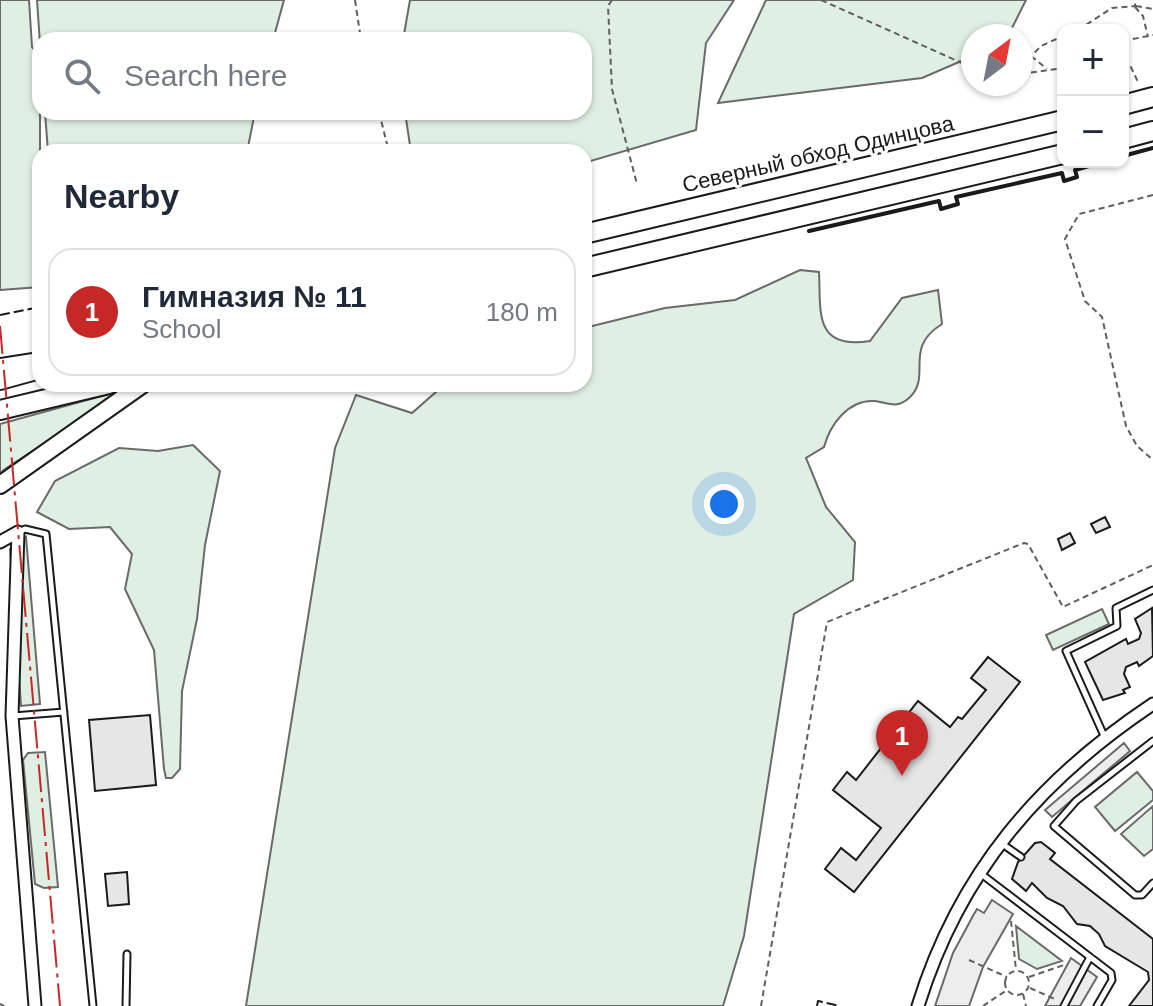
<!DOCTYPE html>
<meta charset="utf-8">
<style>
body{margin:0;font-family:Helvetica,sans-serif;background:#f2f2f3;color:#1f2937}
.controls{position:absolute;right:24px;top:24px;display:grid;overflow:hidden;border-radius:16px;box-shadow:0 2px 6px #0004}
.controls button{width:72px;height:72px;display:grid;place-items:center;padding:0;border:0;border-bottom:2px solid #e0e1e3;background:#fff;color:#1f2937;font:40px sans-serif}
.compass{position:absolute;left:961px;top:24px;width:72px;height:72px;border-radius:50%;background:#fff;box-shadow:0 2px 6px #0004;rotate:32deg}
.you{position:absolute;left:724px;top:504px;width:28px;height:28px;margin:-20px;border:6px solid #fff;border-radius:50%;background:#1a73e8;box-shadow:0 0 0 12px #1a73e833}
.badge{display:grid;place-items:center;width:52px;height:52px;border-radius:50%;background:#c62828;color:#fff;font-size:26px;font-weight:700}
.pin{position:absolute;translate:-50% -66px;filter:drop-shadow(0 2px 4px #0008)}
.pin::after{content:'';position:absolute;top:42px;width:28px;height:24px;background:inherit;clip-path:polygon(0 0,100% 0,50% 100%)}
.list{margin:0;padding:0;list-style:none}
h2{display:flex;justify-content:space-between;align-items:center;height:104px;margin:0;padding:0 32px;font-size:34px}
h2 small{font-size:26px;font-weight:400;color:#747a83}
.list li{display:grid;grid-template-columns:52px 1fr auto;gap:24px;align-items:center;box-sizing:border-box;height:128px;margin:0 16px 16px;padding:0 16px;border:2px solid #e0e1e3;border-radius:24px}
.list b{display:block;font-size:30px;white-space:nowrap}
.list p{margin:0;font-size:26px;white-space:nowrap;color:#747a83}
.list em{font-size:26px;font-style:normal;color:#747a83}
.icon{flex:none;width:44px;height:44px;fill:none;stroke:currentColor;stroke-width:2;stroke-linecap:round;stroke-linejoin:round}
.map{position:relative;flex:none;width:1153px;height:1006px;overflow:hidden}
.search{position:absolute;background:#fff;box-shadow:0 2px 6px #0004;left:32px;top:32px;width:560px;height:88px;display:flex;align-items:center;gap:20px;box-sizing:border-box;padding:0 28px;border-radius:24px;color:#747a83;font-size:30px}
.panel{position:absolute;background:#fff;box-shadow:0 2px 6px #0004;left:32px;top:144px;width:560px;height:248px;border-radius:24px}
.map>svg:first-child{display:block}
.green{fill:#e0efe3;stroke:#6a6a6a;stroke-width:2}
.parking{fill:#ededed;stroke:#6a6a6a;stroke-width:2}
.building{fill:#e6e6e6;stroke:#1a1a1a;stroke-width:2}
.lines{fill:none;stroke-linecap:round;stroke-linejoin:round}
.service-casing{stroke:#1a1a1a;stroke-width:9}
.minor-casing{stroke:#1a1a1a;stroke-width:15}
.secondary-casing{stroke:#1a1a1a;stroke-width:20}
.trunk-casing{stroke:#1a1a1a;stroke-width:22}
.path{stroke:#5f5f5f;stroke-width:2;stroke-dasharray:6 4;stroke-linecap:butt}
.service{stroke:#fff;stroke-width:5}
.minor{stroke:#fff;stroke-width:11}
.secondary{stroke:#fff;stroke-width:16}
.trunk{stroke:#fff;stroke-width:18}
.fence{stroke:#1a1a1a;stroke-width:2;stroke-dasharray:10 4;stroke-linecap:butt}
.wall{stroke:#1a1a1a;stroke-width:4}
.power{stroke:#c62828;stroke-width:2;stroke-dasharray:28 6 4 6;stroke-linecap:butt}
.labels{text-anchor:middle;dominant-baseline:central;stroke-width:6;stroke-linejoin:round;paint-order:stroke}
.street-label{font-size:22px;fill:#1a1a1a;stroke:#fff}
</style>
<div class="map">
<svg width="1153" height="1006" viewBox="0 0 1153 1006">
<rect width="100%" height="100%" fill="#fff"/>
<path class="green" d="M 0,0 L 29,0 L 32,47 L 40,58 L 40,287 L 0,290 Z
M 37,0 L 284,0 L 273,40 L 40,40 L 40,44 Z
M 410,0 L 734,0 L 706,43 L 696,130 L 584,163 L 584,152 L 411,152 L 405,112 L 584,112 L 584,40 L 403,40 Z
M 766,0 L 1026,0 L 1008,36 L 973,36 L 973,56 L 922,78 L 718,103 Z
M 45,112 L 255,112 L 247,152 L 48,152 Z
M 800,270 L 819,272 C 821,311 813,350 870,341 L 902,298 L 938,290 L 942,324 C 902,349 933,376 909,398 C 897,409 889,403 875,401 C 848,399 830,425 824,447 L 806,458 L 826,507 L 855,542 L 853,580 L 794,614 L 744,936 L 723,1006 L 246,1006 L 335,448 L 356,395 L 412,413 L 445,384 L 584,384 L 584,328 L 665,308 L 735,300 Z
M 127,389 L 5,469 L 0,473 L 0,424 Z
M 193,445 L 220,471 L 205,545 L 197,619 L 182,691 L 180,769 L 172,778 L 166,778 L 164,769 L 154,650 L 125,589 L 132,554 L 110,527 L 69,529 L 37,512 L 55,481 L 119,448 L 158,451 Z
M 26,537 L 40,704 L 21,706 L 10,549 Z
M 1102,609 L 1109,624 L 1053,650 L 1046,635 Z
M 45,752 L 58,887 L 44,888 L 35,884 L 23,760 L 28,753 Z
M 1137,772 L 1153,791 L 1153,800 L 1115,831 L 1095,807 Z
M 1153,806 L 1153,849 L 1144,856 L 1121,834 Z
M 1016,926 L 1062,961 L 1037,969 L 1019,959 Z"/>
<path class="parking" d="M 1124,743 L 1130,751 L 1052,817 L 1045,810 Z
M 992,900 L 1013,914 L 983,967 L 969,1006 L 935,1006 L 953,953 L 974,914 L 977,909 L 984,913 Z
M 1071,958 L 1097,977 L 1080,1006 L 1045,1006 Z"/>
<path class="building" d="M 1105,517 L 1110,527 L 1096,533 L 1091,524 Z
M 1070,533 L 1075,543 L 1062,550 L 1058,539 Z
M 1152,608 L 1153,656 L 1139,666 L 1137,662 L 1126,667 L 1124,674 L 1130,687 L 1123,690 L 1125,693 L 1103,700 L 1085,662 L 1126,639 L 1128,644 L 1139,639 L 1141,633 L 1135,619 Z
M 988,657 L 1020,682 L 854,892 L 825,869 L 841,848 L 856,860 L 881,828 L 833,790 L 847,772 L 856,780 L 918,701 L 950,727 L 958,717 L 962,719 L 986,690 L 971,678 Z
M 150,715 L 156,785 L 95,791 L 89,720 Z
M 1041,842 L 1055,853 L 1050,859 L 1153,939 L 1153,1006 L 1129,1006 L 1149,980 L 1148,972 L 1105,946 L 1099,934 L 1090,926 L 1077,924 L 1063,906 L 1047,898 L 1032,883 L 1026,891 L 1012,879 L 1018,862 L 1035,843 Z
M 127,872 L 129,904 L 108,906 L 105,874 Z"/>
<g class="lines">
<defs>
<path id="service" d="M 19,532 L 25,529 L 46,534 L 93,1006
M 13,716 L 64,712
M 1105,738 L 1066,651 L 1117,626 L 1116,608 L 1153,590
M 1153,741 L 1076,801 L 1054,826 L 1135,895 L 1142,895 L 1153,883
M 1001,843 L 1021,857
M 980,873 L 1111,973 L 1112,980 L 1097,1006
M 126,1006 L 127,954
M 1064,1006 L 1090,957"/>
<path id="minor" d="M 18,532 L 12,716 L 35,1006
M 0,542 L 18,532
M 918,1006 C 959,873 1039,780 1153,704"/>
<path id="secondary" d="M 0,367 L 40,361
M 0,485 L 143,384"/>
<path id="trunk" d="M 1123,105 L 1153,97
M 1123,139 L 1153,131
M 584,234 L 1063,120
M 584,268 L 1063,154
M 0,380 L 40,369
M 0,410 L 109,384"/>
</defs>
<use href="#service" class="service-casing"/>
<use href="#minor" class="minor-casing"/>
<use href="#secondary" class="secondary-casing"/>
<use href="#trunk" class="trunk-casing"/>
<path class="path" d="M 355,0 L 361,40
M 612,0 L 608,6 L 612,89 L 637,184
M 821,0 L 973,68
M 1136,6 L 1153,9
M 1135,7 L 1143,16 L 1148,37
M 1078,30 L 1112,8 L 1135,6 L 1135,0
M 1123,41 L 1153,35
M 1031,56 L 1047,69
M 1123,61 L 1129,63 L 1138,82
M 1021,67 L 1041,46 L 1063,36
M 1021,74 L 1063,68
M 379,112 L 389,152
M 1153,195 L 1079,214 L 1065,239 L 1085,301 L 1102,317 L 1126,426 L 1137,446 L 1153,460
M 1011,921 L 1016,970
M 969,960 L 1007,977
M1005 983a12 12 0 1 1 24 0a12 12 0 1 1-24 0Z
M 1029,977 L 1064,965
M 1030,988 L 1057,1000
M 1023,994 L 1026,1006
M 0,1004 L 4,1006
M 761,1006 L 827,622 L 1024,543 L 1028,544 L 1063,607 L 1153,565
M 983,1006 L 1007,990"/>
<use href="#service" class="service"/>
<use href="#minor" class="minor"/>
<use href="#secondary" class="secondary"/>
<use href="#trunk" class="trunk"/>
<path class="fence" d="M 0,315 L 40,307
M 817,1006 L 818,1001 L 840,1006"/>
<path class="wall" d="M 1123,156 L 1153,148
M 809,231 L 939,201 L 941,209 L 958,204 L 956,197 L 1062,173 L 1064,181 L 1077,177 L 1075,170 L 1103,162"/>
<path class="power" d="M 0,326 L 60,1006"/>
</g>
<g class="labels">
<g class="street-label">
<text transform="translate(818 154) rotate(-13)">Северный обход Одинцова</text>
</g>
</g>
</svg>
<div class="controls">
<button>+</button>
<button>−</button>
</div>
<svg class="compass" viewBox="-18 -18 36 36"><path d="M0-13l5 13h-10z" fill="#e53935"/><path d="M0 13l5-13h-10z" fill="#747a83"/></svg>
<div class="you"></div>
<div class="pin badge" style="left:902px;top:776px">1</div>
<div class="search"><svg class="icon" aria-label="search" viewBox="0 0 24 24"><circle cx="10" cy="10" r="6"/><path d="M15 15l6 6"/></svg>Search here</div>
<section class="panel">
<h2>Nearby<small></small></h2>
<ul class="list">
<li><span class="badge">1</span><div><b>Гимназия № 11</b><p>School</p></div><em>180 m</em></li>
</ul>
</section>
</div>
